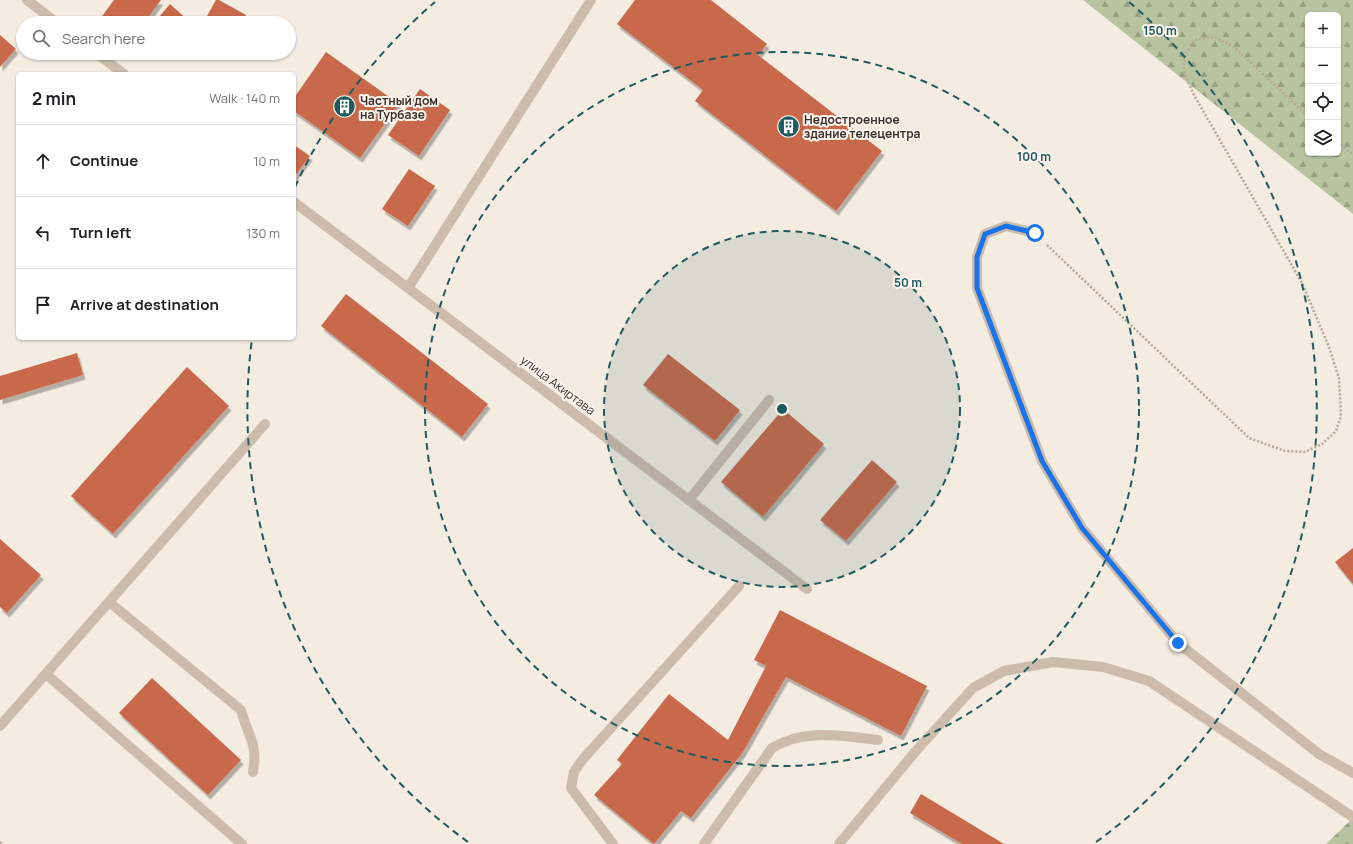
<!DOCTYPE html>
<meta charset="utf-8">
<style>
body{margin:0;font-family:Manrope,sans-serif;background:#f6f6f6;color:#202124}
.controls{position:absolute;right:12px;top:12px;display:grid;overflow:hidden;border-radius:6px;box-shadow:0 1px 3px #0004}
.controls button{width:36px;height:36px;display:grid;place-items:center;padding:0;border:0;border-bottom:1px solid #e0e0e0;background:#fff;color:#202124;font:20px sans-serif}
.stop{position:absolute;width:12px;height:12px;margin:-9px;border:3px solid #1a73e8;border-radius:50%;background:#fff}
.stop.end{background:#1a73e8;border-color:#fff;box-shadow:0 1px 4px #0008}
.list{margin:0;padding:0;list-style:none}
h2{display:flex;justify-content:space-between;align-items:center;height:52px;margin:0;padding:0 16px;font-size:17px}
h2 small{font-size:13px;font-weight:400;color:#757577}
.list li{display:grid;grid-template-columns:26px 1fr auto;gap:12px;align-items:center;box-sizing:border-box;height:72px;padding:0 16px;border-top:1px solid #e0e0e0}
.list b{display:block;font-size:15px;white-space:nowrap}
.list em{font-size:13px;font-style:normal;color:#757577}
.icon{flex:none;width:22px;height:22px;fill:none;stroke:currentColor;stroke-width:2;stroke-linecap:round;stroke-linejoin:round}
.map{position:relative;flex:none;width:1353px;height:844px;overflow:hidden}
.search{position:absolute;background:#fff;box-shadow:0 1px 3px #0004;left:16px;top:16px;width:280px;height:44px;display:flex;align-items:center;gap:10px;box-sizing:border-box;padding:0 14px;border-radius:22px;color:#757577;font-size:15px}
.panel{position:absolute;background:#fff;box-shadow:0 1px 3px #0004;left:16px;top:72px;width:280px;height:268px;border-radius:6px}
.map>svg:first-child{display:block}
.forest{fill:url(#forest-firs);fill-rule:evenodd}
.building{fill:#c8694b;filter:url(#shadow)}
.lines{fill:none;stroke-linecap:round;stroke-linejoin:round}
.path{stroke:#b9a596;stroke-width:2.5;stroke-dasharray:2 2;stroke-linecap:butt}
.lane{stroke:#cdbbac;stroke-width:10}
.street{stroke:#cdbbac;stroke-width:10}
.route{stroke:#1a73e8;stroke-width:5}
.ring{fill:none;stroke:#1f5a5e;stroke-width:2;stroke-dasharray:7 5}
.labels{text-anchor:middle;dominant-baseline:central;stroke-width:4;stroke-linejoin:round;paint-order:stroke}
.poi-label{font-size:12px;font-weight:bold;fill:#3b302b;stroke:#fbf5ee;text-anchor:start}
.street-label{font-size:12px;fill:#3b302b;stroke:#fbf5ee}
.centre{fill:#1f5a5e;stroke:#fbf5ee;stroke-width:2}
.ring-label{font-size:12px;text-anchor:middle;font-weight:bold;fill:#1f5a5e;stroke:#fbf5ee;stroke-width:4;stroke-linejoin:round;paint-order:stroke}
</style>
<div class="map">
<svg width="1353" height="844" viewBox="0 0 1353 844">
<defs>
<pattern id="forest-firs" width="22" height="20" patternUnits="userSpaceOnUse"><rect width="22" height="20" fill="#b8c4a0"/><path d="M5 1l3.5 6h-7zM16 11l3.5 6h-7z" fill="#97a083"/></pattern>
<filter id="shadow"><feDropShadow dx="2.5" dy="4.5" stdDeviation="0" flood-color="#0004"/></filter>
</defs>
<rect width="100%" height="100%" fill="#f4ebe1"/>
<path class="forest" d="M 1083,0 L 1353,0 L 1353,214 ZM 1308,15 L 1338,15 L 1338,153 L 1308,153 Z
M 1353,818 L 1353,844 L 1326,844 Z"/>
<path class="building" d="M 114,0 L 161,0 L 144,23 L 97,23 Z
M 216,0 L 219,0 L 246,15 L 242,23 L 203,23 Z
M 635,0 L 711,0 L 767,44 L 758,55 L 882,151 L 836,211 L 695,101 L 703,90 L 617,24 Z
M 170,4 L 191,23 L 154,23 Z
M 0,35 L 16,49 L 0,67 Z
M 326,52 L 399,104 L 360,158 L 294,111 L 294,98 Z
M 420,89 L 450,110 L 419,156 L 388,135 Z
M 294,145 L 310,156 L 294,177 Z
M 409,169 L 435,186 L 408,226 L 382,209 Z
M 346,294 L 488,404 L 462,437 L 321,326 Z
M 77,353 L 83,375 L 0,400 L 0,376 Z
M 668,354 L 740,410 L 715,441 L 643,385 Z
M 187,367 L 229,406 L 113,534 L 71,496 Z
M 783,409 L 824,444 L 763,517 L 721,482 Z
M 872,460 L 897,482 L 846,541 L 820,520 Z
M 0,539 L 41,575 L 7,613 L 0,607 Z
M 1353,548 L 1353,584 L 1335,562 Z
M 780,610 L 927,686 L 901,736 L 786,677 L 743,752 L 691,818 L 681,811 L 654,844 L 594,795 L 622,764 L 617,760 L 669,694 L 728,740 L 766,666 L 754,660 Z
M 152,678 L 241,760 L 208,795 L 119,713 Z
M 921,794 L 1004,844 L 962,844 L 910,813 Z"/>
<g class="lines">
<path class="path" d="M 1338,142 L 1353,155
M 1047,245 L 1249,438 L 1285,451 L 1305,452 L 1322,444 L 1336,431 L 1341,416 L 1339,378 L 1329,347 L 1302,283 L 1194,95 C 1183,72 1177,60 1197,39 L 1214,37 L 1233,46 L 1308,116
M 0,842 L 2,844"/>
<path class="lane" d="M 408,288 L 591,0
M 689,500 L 769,400
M 109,602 L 241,710 C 248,737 258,742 253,772
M 46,674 L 242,844
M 0,726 L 265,424
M 613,844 L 571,788 L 574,772 L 583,759 L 739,586
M 704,844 L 772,748 C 805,728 841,736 878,740"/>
<path class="street" d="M 27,0 L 57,23
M 96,53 L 124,74
M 294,202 L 807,589
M 1035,233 L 1006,226 L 985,234 L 977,257 L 977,288 L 1042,461 L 1082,528 L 1178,643 L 1319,754 L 1353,773
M 839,844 L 915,752 L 973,688 L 1004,671 L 1053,662 L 1103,667 L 1149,681 L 1353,817"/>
</g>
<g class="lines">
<path class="route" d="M 1035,233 L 1006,226 L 985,234 L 977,257 L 977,288 L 1042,461 L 1082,528 L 1178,643"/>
</g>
<circle cx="782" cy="409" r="178" fill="#1f5a5e" fill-opacity=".12"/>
<g class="ring">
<circle cx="782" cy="409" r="178"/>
<circle cx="782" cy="409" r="357"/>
<path d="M468 842A535 535 0 0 1 252 339M295 187A535 535 0 0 1 435 2M1129 2A535 535 0 0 1 1096 842"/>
</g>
<defs>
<symbol id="building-disc" viewBox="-11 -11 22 22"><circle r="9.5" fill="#1f5a5e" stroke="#fbf5ee"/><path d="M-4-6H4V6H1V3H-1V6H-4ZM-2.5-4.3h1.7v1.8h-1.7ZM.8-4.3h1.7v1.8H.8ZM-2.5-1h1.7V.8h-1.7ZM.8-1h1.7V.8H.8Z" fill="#fff"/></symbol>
</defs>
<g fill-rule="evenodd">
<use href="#building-disc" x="332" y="94" width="25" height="25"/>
<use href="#building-disc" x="776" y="114" width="25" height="25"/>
</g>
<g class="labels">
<g class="poi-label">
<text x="360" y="100">Частный дом<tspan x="360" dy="14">на Турбазе</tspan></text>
<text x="804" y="119">Недостроенное<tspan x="804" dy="14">здание телецентра</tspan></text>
</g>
<g class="street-label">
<text transform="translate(558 385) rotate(37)">улица Акиртава</text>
</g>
</g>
<circle cx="782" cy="409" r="6" class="centre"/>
<g class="ring-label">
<text x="1160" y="35">150 m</text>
<text x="1034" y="161">100 m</text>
<text x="908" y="287">50 m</text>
</g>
</svg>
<div class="controls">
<button>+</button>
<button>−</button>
<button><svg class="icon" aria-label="locate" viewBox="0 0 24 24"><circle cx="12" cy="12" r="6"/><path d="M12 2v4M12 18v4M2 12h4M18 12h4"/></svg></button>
<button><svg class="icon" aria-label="layers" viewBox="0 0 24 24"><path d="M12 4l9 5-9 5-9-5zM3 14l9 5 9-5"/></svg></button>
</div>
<div class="stop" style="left:1035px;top:233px"></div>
<div class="stop end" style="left:1178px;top:643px"></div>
<div class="search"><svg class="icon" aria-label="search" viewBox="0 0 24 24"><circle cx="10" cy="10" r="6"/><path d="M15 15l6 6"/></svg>Search here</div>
<section class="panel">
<h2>2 min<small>Walk · 140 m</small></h2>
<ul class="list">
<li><svg class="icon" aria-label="ahead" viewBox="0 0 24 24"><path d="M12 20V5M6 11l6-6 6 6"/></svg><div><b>Continue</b></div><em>10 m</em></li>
<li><svg class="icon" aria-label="left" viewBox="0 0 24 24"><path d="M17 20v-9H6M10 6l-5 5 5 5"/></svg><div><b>Turn left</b></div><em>130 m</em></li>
<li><svg class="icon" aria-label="arrive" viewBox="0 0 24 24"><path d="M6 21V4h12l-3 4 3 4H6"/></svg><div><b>Arrive at destination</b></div></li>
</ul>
</section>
</div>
